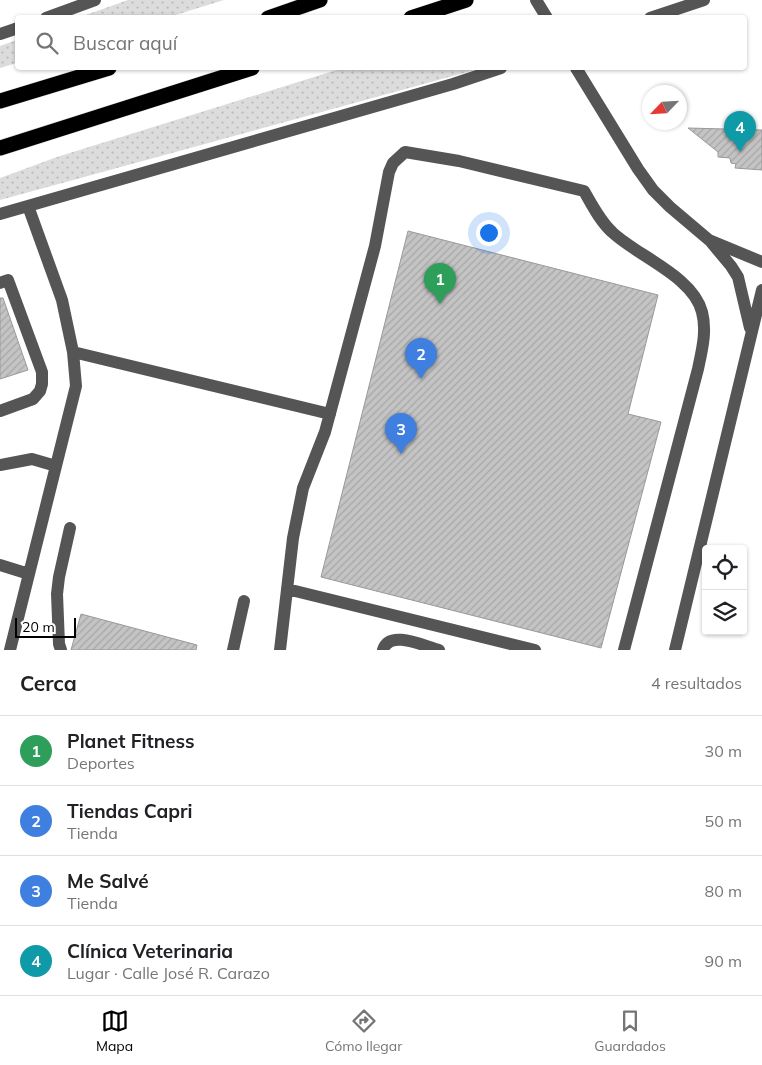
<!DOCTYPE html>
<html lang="es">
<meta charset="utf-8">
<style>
body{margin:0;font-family:Mulish,sans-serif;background:#f6f6f6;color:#202124}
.controls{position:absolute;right:15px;bottom:15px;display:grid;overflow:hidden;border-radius:5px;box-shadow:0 1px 4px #0004}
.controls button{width:45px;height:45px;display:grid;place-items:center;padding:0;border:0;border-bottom:1px solid #e0e0e0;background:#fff;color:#202124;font:25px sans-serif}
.compass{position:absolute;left:642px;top:85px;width:45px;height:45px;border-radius:50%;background:#fff;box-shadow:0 1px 4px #0004;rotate:245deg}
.scale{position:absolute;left:15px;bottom:12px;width:61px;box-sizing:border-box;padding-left:5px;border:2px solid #000;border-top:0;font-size:14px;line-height:18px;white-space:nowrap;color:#000;-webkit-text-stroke:4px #fff;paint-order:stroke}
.you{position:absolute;left:488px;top:232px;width:18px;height:18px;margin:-12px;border:4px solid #fff;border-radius:50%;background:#1a73e8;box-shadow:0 0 0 8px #1a73e833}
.badge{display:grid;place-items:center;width:32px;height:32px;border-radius:50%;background:#000;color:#fff;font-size:16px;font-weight:700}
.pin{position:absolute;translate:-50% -41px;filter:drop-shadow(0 1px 2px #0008)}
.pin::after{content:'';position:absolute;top:26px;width:18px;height:15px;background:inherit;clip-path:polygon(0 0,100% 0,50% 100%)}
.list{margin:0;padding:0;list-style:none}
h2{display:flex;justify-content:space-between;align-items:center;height:65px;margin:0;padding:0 20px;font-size:21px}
h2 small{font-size:16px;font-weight:400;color:#757577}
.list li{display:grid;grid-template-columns:32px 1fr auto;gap:15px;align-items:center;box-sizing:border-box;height:70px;padding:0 20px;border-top:1px solid #e0e0e0}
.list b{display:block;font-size:19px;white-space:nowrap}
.list p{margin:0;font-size:16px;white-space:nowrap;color:#757577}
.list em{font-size:16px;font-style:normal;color:#757577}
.icon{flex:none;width:28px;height:28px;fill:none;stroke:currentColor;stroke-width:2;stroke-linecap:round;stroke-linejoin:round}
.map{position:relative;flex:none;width:762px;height:650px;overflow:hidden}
.search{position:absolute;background:#fff;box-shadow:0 1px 4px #0004;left:15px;right:15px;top:15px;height:55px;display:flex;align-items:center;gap:12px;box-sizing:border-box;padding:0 18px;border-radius:5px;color:#757577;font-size:19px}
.sheet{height:345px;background:#fff}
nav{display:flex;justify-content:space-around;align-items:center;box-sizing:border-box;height:70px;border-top:1px solid #e0e0e0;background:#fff;font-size:14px;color:#757577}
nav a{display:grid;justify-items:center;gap:2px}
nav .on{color:#000}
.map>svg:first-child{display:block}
.grass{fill:url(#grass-dots)}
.building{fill:url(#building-hatch);stroke:#999}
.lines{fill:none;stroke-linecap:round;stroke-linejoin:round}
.highway-casing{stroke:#dbdbdb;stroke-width:16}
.minor{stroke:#555;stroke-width:12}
.highway{stroke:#000;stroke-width:15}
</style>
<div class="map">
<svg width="762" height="650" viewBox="0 0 762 650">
<defs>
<pattern id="grass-dots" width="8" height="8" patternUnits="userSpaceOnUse" patternTransform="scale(1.25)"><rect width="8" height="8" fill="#dcdcdc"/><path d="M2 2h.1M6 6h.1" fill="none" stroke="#bbb" stroke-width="1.8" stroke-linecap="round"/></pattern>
<pattern id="building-hatch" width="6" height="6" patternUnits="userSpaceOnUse" patternTransform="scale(1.25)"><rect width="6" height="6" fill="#c4c4c4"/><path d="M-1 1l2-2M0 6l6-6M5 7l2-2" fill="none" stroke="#a7a7a7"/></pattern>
</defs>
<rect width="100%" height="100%" fill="#fff"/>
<path class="grass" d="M 128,0 L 224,0 L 169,17 L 80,17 Z
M 17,40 L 17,63 L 0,68 L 0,46 Z
M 343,68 L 482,68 L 0,200 L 0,178 L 57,157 Z"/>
<path class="building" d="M 688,128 L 762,130 L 762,170 L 735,168 L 736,164 L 731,163 L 730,158 L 718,157 L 718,152 Z
M 408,231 L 658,295 L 628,414 L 661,422 L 601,648 L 321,577 Z
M 0,298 L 3,298 L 28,370 L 0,379 Z
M 81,614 L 197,645 L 196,650 L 71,650 Z"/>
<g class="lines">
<defs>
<path id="highway" d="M 268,18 L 320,0
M 411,18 L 466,0
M 0,101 L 109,68
M 0,148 L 252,68"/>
</defs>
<use href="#highway" class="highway-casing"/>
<path class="minor" d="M 536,0 L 547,18
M 46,18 L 95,0
M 650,18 L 704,0
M 0,34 L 18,28
M 576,68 L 638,169 L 653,190 L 670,207 L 709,240 L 762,262
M 0,214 L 453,84 L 501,68
M 711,242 L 731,266 L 738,277 L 750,328
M 0,283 L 8,280 L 42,372 L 42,384 L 40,391 L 33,399 L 0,411
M 73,352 L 330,414
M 0,465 L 32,459 L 56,466
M 0,565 L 29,574
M 287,589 L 535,650
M 10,650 L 76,386 L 73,352 L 62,300 L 28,206
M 61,650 L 59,644 L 57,594 L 59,577 L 70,528
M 233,650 L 244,601
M 280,650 L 293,538 L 303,488 L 325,432 L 375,246 L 389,172 L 393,163 L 405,152 L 459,161 L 584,191 C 592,205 600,221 612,232 C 637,256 693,276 702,312 C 707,331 702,350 698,369 L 624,650
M 383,650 C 389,629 424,646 439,650
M 675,650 L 762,290"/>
<use href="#highway" class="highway"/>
</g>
</svg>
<div class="controls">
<button><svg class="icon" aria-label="locate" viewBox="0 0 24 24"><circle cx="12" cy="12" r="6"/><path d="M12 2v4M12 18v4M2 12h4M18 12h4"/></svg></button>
<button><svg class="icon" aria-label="layers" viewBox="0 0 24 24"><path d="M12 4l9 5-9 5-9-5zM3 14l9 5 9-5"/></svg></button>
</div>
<svg class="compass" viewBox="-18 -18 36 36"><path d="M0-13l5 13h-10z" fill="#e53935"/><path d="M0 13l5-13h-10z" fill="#757577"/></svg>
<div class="scale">20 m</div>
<div class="you"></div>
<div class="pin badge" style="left:440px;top:304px;background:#2e9e5b">1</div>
<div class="pin badge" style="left:421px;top:379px;background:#3f7fe0">2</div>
<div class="pin badge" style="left:401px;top:454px;background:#3f7fe0">3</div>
<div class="pin badge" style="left:740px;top:152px;background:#0f9aa8">4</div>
<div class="search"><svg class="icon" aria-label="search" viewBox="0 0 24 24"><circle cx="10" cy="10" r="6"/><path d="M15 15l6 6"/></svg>Buscar aquí</div>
</div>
<section class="sheet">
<h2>Cerca<small>4 resultados</small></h2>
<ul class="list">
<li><span class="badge" style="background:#2e9e5b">1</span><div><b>Planet Fitness</b><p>Deportes</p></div><em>30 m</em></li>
<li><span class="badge" style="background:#3f7fe0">2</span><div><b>Tiendas Capri</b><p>Tienda</p></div><em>50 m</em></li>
<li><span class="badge" style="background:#3f7fe0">3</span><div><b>Me Salvé</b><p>Tienda</p></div><em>80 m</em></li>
<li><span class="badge" style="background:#0f9aa8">4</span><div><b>Clínica Veterinaria</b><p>Lugar · Calle José R. Carazo</p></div><em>90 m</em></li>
</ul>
</section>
<nav>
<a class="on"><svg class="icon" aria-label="map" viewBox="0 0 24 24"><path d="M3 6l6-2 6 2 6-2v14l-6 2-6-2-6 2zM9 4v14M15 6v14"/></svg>Mapa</a>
<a><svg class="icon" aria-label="directions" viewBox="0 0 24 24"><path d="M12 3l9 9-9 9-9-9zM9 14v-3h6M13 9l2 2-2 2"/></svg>Cómo llegar</a>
<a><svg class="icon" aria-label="saved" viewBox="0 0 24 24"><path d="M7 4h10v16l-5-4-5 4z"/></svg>Guardados</a>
</nav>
